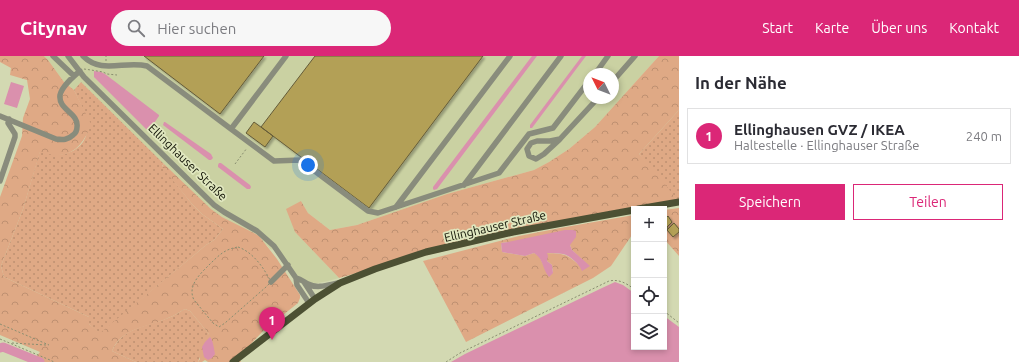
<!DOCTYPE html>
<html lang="de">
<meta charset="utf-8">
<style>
body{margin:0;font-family:Ubuntu,sans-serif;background:#f7f7f7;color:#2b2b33}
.controls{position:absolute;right:12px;bottom:12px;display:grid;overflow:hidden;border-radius:0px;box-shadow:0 2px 6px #0003}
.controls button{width:36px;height:36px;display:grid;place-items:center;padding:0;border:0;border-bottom:1px solid #e1e1e2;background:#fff;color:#2b2b33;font:20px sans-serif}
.compass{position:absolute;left:583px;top:12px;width:36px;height:36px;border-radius:50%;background:#fff;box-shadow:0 2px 6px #0003;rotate:312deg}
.you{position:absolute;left:308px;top:109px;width:14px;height:14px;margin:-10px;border:3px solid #fff;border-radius:50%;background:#1a73e8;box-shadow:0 0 0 6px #1a73e833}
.badge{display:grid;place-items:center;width:26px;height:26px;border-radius:50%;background:#db2777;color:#fff;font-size:13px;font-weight:700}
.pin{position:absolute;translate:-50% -33px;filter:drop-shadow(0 1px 2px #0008)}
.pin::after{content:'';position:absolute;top:21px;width:14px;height:12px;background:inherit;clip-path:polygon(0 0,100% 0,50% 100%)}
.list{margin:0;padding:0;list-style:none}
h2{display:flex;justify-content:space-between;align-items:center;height:52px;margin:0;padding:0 16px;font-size:17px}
h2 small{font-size:13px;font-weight:400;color:#7c7c81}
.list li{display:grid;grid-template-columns:26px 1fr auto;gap:12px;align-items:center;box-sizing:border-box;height:56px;margin:0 8px 8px;padding:0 8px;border:1px solid #e1e1e2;border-radius:0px}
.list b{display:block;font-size:15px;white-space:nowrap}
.list p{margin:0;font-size:13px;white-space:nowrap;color:#7c7c81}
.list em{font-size:13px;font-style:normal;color:#7c7c81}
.actions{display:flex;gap:8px;padding:12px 16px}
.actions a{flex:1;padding:9px 0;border:1px solid #db2777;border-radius:0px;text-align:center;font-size:14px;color:#db2777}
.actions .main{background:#db2777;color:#fff}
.icon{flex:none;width:22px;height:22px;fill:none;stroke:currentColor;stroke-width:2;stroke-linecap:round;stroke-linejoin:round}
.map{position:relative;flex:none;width:679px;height:306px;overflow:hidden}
header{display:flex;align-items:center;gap:24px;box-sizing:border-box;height:56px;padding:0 20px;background:#db2777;color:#fff}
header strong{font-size:19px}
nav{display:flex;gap:22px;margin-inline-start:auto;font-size:14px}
.search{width:280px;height:36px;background:#f7f7f7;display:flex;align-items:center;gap:10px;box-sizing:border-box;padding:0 14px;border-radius:22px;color:#7c7c81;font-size:15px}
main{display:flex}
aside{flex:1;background:#fff}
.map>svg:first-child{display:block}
.built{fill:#cad1a2;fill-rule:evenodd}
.grass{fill:url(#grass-dots)}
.forest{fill:url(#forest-crowns);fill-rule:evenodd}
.water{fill:#da90ad}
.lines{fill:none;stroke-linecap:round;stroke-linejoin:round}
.river{stroke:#da90ad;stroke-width:9}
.building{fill:#b3a057;stroke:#645b38;filter:url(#shadow)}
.path{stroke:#898e70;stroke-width:1;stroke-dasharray:2 2;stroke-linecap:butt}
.minor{stroke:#898c7c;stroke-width:5.5}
.major{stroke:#4c5033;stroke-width:7}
.labels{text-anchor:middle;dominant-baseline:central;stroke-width:3.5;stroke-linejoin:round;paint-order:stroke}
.street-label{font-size:12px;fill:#0f1104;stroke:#e0e7bf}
</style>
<header>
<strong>Citynav</strong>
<div class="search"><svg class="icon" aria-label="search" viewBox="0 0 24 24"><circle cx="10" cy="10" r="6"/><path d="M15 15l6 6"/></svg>Hier suchen</div>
<nav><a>Start</a><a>Karte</a><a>Über uns</a><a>Kontakt</a></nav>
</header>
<main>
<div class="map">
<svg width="679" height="306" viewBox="0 0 679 306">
<defs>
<pattern id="grass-dots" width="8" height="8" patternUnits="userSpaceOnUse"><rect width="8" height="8" fill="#dfa985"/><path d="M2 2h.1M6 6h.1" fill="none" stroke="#be9071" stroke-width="1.8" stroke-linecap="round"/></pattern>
<pattern id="forest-crowns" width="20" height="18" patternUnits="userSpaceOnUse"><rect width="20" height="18" fill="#dfa985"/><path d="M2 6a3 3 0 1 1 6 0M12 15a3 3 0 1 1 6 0" fill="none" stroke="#be9071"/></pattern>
<filter id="shadow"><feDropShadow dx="2" dy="2" stdDeviation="1" flood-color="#0004"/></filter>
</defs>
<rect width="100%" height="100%" fill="#d3d9b2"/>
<path class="built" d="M 44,0 L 659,0 L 595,71 L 569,93 L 549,106 L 534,114 L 447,138 L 357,169 L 330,174 L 308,157 L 301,145 L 295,176 L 339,222 L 328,225 L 312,228 L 297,220 L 279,195 L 270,193 L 259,180 L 254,177 L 222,161 L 211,153 L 164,108 L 81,26 L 74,34 L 64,26 L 48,4 ZM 589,18 L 613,18 L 613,42 L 589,42 Z"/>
<path class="grass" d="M 81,26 L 164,108 L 162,110 L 192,148 L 202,158 L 223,173 L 214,184 L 206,189 L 199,195 L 100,278 L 89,268 L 89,261 L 4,221 L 1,210 L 23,153 L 40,95 C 57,100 71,101 83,86 C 86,81 88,74 90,68 L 74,34 Z
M 679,54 L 679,146 L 678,146 L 639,98 Z
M 185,253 L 190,255 L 209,278 L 198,306 L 136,306 L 112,295 C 124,270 145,272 168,262 C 174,260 179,256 185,253 Z"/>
<path class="forest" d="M 0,0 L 44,0 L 48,4 L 64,26 L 74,34 L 91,68 C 86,83 76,99 58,99 C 52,99 46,97 40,96 L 23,153 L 1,210 L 4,221 L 89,261 L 89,268 L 100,277 L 199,195 L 206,189 L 214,184 L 223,173 L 202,158 L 192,148 L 162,111 L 164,108 L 211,153 L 222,161 L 254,177 L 259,180 L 277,203 L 300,239 L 300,242 L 298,247 L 263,275 L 238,302 L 241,306 L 208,306 L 205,304 L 202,306 L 198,306 L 200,303 L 198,288 L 209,278 L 190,255 L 185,253 C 179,256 174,260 168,262 C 147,272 122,271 112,295 L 136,306 L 32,306 L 40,296 L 0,279 L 0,141 L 22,80 L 23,62 L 30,43 L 27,24 L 10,19 L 11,12 L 0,6 Z
M 659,0 L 679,0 L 679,54 L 639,98 L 658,118 L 678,146 L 601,159 L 388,208 L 339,222 L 295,176 L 286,153 L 301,145 L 308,157 L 330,174 L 357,169 L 447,138 L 534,114 L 549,106 L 569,93 L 595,71 Z
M 679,152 L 679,200 L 664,183 L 664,154 Z
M 634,159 L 634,176 L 611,210 L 593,222 L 466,286 L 423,205 L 519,180 L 560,172 ZM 508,186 L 570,189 L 572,194 L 589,210 L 580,210 C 566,197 564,198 546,197 L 547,205 L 552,209 L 553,216 L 549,220 L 539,200 L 534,197 L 525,200 L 502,196 L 501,187 Z"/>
<path class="water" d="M 532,0 L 537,0 L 437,133 L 434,134 L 433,133 L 433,131 Z
M 582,0 L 586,0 L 532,72 L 530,72 L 530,69 Z
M 94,15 L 101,16 L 105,18 L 159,59 L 159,60 L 148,76 L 147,74 L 94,21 Z
M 11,26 L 24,30 L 17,52 L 4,48 Z
M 164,66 L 165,66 L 211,98 L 213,102 L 211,104 L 209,104 L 163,69 Z
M 219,107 L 221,107 L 250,129 L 251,131 L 250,133 L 247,133 L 218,111 L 218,109 Z
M 565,174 L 573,174 L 576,175 L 576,181 L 570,189 L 572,194 L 590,210 L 582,215 C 579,208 571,200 563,198 C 558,197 552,197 547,197 L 548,200 L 547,205 L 552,209 L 553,217 L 549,221 C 542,213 544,203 534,197 L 525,200 L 502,196 L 501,187 L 508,186 Z
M 615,226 L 623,229 L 634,237 L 634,291 L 664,291 L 664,260 L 679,271 L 679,306 L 451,306 L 465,298 L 602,232 Z
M 210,281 C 213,284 214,293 215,298 L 212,302 L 208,304 L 204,301 L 202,291 L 205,286 Z"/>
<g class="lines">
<path class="river" d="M 0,292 L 3,291 L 40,306"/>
</g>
<path class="building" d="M 144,0 L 264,0 L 220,58 Z
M 315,0 L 483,0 L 369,152 L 261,71 Z
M 254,66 L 273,80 L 265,91 L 246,77 Z
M 668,160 L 672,166 L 667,171 L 668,173 L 667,174 L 664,171 L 664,161 L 665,163 Z
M 674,167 L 679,173 L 679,176 L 673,181 L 667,174 Z"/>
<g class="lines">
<path class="path" d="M 106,5 L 106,0
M 84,13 L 91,14 L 103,16 L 107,18 L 117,19
M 235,108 L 247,92
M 238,191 C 253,196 264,212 271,226 L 266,231 L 225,267 L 219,271 L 213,267 L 194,244 C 187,230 200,218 209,209 C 213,205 217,201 221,198 C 226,194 232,192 238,191 Z
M 664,255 L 679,267
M 0,268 L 49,289
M 0,283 L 50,304 L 54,306
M 12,287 L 46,289
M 446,306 L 460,297 L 609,225 C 619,223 626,227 634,233"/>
<path class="minor" d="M 53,0 L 74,20
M 68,0 L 84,21 L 214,149 L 224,156 L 257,175 L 274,190 L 296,222 L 297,229 L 309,247
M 83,0 C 102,19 125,4 147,10 L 231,73 L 286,0
M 595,18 L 608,0
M 613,25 L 635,0
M 0,60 L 56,83 C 63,84 68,84 73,79 C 76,77 77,74 77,71 C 79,57 58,54 60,39 C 62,30 73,21 80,15
M 231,73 L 274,105 L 300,104 L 368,155 L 378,157 L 499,117 L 529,78 L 553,72 L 589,25
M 560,83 L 550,85 L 537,85 L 531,87 L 527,93 L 529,100 L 536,103 L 544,98 L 558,85 L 560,83 L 598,42
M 0,125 L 15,81 L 15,78 L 8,67 L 9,63
M 464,129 L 561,0
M 396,151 L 510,0
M 296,222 C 301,223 304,226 308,228 C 317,233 328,229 338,227
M 271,226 L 288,209
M 304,226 L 315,243"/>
<path class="major" d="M 638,153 L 679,146
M 233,306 L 315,243 L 340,227 L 375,213 L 426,196 L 513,176 L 634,154"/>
</g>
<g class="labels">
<g class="street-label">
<text transform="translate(188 106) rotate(44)">Ellinghauser Straße</text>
<text transform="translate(495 170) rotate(-13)">Ellinghauser Straße</text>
</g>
</g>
</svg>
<div class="controls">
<button>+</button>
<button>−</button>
<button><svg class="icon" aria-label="locate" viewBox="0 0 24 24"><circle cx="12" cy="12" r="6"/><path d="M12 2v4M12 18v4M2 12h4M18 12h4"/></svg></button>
<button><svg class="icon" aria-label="layers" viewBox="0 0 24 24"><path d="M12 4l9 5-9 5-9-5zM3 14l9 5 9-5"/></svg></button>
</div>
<svg class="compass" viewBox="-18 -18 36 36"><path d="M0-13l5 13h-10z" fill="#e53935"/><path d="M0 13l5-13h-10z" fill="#7c7c81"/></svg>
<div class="you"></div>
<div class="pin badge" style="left:272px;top:284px">1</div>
</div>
<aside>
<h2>In der Nähe<small></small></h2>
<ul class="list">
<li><span class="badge">1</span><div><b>Ellinghausen GVZ / IKEA</b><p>Haltestelle · Ellinghauser Straße</p></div><em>240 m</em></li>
</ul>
<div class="actions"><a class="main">Speichern</a><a>Teilen</a></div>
</aside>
</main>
